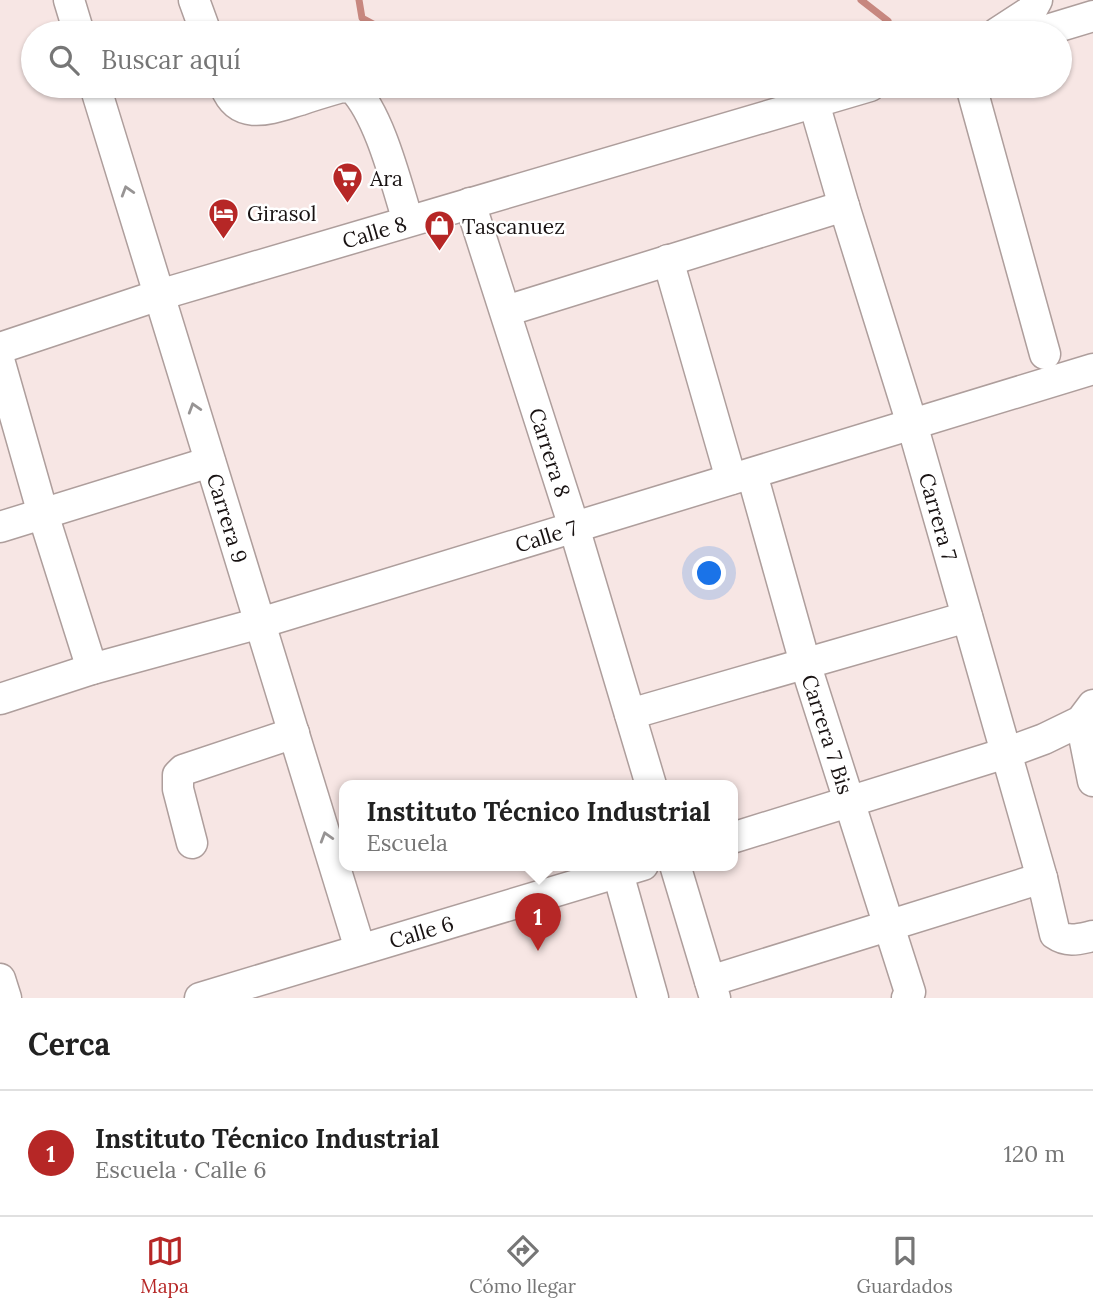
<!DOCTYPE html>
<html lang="es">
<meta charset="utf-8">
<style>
body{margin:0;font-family:Lora,serif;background:#f6f6f6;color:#222}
.you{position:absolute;left:710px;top:574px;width:24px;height:24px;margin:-18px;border:5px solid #fff;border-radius:50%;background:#1a73e8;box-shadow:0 0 0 10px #1a73e833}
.badge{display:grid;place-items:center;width:46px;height:46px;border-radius:50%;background:#b62726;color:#fff;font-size:23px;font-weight:700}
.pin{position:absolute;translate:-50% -58px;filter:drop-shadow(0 2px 4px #0008)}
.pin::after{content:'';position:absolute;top:37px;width:24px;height:21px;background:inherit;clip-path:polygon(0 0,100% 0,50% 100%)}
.popup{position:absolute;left:339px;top:780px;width:399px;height:91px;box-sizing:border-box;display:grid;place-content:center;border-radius:14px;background:#fff;filter:drop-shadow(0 2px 5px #0005);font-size:23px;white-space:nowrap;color:#767676}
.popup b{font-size:26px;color:#222}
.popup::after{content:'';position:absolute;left:50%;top:100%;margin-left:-14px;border:14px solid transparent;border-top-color:#fff}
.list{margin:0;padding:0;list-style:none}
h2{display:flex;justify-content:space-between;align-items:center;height:91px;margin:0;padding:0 28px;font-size:30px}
h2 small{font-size:23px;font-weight:400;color:#767676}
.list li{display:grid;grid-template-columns:46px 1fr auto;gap:21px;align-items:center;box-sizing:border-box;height:126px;padding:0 28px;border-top:2px solid #e0e0e0}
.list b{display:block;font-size:26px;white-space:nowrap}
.list p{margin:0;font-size:23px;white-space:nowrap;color:#767676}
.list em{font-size:23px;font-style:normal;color:#767676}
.icon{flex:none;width:38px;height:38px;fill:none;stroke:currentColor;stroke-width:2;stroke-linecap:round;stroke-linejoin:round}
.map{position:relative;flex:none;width:1093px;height:998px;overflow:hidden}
.search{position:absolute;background:#fff;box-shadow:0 2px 5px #0004;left:21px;right:21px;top:21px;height:77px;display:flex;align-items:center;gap:18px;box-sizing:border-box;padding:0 24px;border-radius:38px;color:#767676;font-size:26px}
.sheet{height:217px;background:#fff}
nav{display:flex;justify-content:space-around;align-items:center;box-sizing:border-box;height:98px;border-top:2px solid #e0e0e0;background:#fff;font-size:19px;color:#767676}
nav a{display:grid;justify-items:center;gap:4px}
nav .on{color:#b62726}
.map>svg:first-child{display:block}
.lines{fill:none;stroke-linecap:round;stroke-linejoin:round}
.stream{stroke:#c7877f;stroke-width:7}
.minor-casing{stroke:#ae9e9c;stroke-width:33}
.minor{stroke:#fff;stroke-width:30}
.oneway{stroke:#979494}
.labels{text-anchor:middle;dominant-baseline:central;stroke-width:5;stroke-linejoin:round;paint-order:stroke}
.poi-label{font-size:21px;fill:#181212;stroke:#fff;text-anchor:start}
.street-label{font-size:21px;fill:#181212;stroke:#fff}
</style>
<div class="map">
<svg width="1093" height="998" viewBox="0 0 1093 998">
<rect width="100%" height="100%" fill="#f7e6e4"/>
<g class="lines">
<path class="stream" d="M 359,0 L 362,18 L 390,33
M 861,0 L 888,21"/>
<defs>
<g id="minor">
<path d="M 69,0 L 79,33"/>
<path d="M 194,0 L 206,33"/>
<path d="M 997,33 L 1031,11 L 1037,0"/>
<path d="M 1037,33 L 1093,16"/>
<path id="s1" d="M 95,86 L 360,949"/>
<path d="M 225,86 C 239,123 272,108 300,100 C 314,95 328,91 342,87 L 353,88 C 380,116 396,183 408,221"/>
<path d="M 971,86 L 1045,354"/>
<path id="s2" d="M 814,103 L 844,206 L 912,424 L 1042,878 L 1055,934 C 1068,943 1079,939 1093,936"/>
<path id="s3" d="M 470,203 L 574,527 L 651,785"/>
<path d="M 668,260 L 731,479"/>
<path d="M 506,311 L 844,206"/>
<path id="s4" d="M 0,348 L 159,295 L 870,86"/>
<path d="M 0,363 L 43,514 L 92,669"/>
<path id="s5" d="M 752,474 L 805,663 L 910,992 L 907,998"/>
<path d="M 0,527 L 210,462"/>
<path id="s6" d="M 0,699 L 92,669 L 260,623 L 1093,369"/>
<path d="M 630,714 L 967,617"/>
<path d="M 1081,721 L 1093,781"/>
<path d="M 732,838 L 1006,753 L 1044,739 L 1081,721 L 1093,705"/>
<path d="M 192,843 L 178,789 L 178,775 L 183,770 L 294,733"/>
<path d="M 675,865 L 715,998"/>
<path d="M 618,873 L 653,998"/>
<path d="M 0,979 L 6,998"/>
<path d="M 710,981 L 1042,878"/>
<path id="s7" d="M 200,998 L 643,865"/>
</g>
</defs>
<use href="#minor" class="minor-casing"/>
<use href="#minor" class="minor"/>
</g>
<defs><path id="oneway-chevron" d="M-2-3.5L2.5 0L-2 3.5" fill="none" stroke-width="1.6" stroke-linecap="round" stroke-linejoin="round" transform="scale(1.75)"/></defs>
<g class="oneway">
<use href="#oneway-chevron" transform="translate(127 191) rotate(-107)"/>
<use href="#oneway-chevron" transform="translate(194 408) rotate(-107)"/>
<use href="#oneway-chevron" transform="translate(326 837) rotate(-107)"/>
</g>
<defs>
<symbol id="supermarket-pin" viewBox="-11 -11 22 30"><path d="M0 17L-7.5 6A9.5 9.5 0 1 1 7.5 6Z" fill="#b62726" stroke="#fff"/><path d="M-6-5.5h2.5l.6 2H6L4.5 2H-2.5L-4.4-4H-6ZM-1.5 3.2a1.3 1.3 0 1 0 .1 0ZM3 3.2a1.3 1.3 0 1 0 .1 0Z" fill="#fff"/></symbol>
<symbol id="hotel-pin" viewBox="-11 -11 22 30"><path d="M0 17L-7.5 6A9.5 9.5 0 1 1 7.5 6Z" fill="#b62726" stroke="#fff"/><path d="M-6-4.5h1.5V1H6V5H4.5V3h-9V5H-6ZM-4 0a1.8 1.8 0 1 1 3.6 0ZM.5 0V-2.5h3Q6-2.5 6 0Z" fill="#fff"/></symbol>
<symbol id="shop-pin" viewBox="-11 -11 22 30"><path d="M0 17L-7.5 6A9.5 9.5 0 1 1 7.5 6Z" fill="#b62726" stroke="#fff"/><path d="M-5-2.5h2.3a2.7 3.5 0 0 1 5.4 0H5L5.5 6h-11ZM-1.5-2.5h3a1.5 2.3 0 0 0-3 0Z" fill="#fff"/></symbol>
</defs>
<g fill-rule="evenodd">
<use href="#supermarket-pin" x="330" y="160" width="35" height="47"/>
<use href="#hotel-pin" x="206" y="196" width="35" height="47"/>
<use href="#shop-pin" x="422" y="208" width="35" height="47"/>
</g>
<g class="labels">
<g class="poi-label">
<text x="370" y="178">Ara</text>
<text x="247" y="213">Girasol</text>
<text x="462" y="226">Tascanuez</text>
</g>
<g class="street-label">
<text stroke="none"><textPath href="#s4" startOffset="392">Calle 8</textPath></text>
<text stroke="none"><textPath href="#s3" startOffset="262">Carrera 8</textPath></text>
<text stroke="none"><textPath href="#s1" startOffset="452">Carrera 9</textPath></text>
<text stroke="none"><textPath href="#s2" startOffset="432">Carrera 7</textPath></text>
<text stroke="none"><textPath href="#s6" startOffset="570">Calle 7</textPath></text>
<text stroke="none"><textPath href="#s5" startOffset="271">Carrera 7 Bis</textPath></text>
<text stroke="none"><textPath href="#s7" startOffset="231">Calle 6</textPath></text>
</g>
</g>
</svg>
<div class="you"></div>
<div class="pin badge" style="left:538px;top:951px">1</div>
<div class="popup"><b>Instituto Técnico Industrial</b>Escuela</div>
<div class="search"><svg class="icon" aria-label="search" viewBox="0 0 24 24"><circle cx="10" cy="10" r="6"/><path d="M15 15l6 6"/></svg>Buscar aquí</div>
</div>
<section class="sheet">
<h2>Cerca<small></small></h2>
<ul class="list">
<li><span class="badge">1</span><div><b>Instituto Técnico Industrial</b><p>Escuela · Calle 6</p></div><em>120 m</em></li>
</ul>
</section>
<nav>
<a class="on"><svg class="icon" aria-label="map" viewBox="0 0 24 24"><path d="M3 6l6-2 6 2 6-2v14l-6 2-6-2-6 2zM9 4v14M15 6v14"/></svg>Mapa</a>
<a><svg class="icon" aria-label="directions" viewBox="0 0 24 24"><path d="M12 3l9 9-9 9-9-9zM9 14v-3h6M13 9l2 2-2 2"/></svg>Cómo llegar</a>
<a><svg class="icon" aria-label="saved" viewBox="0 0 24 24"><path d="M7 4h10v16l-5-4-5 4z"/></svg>Guardados</a>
</nav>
